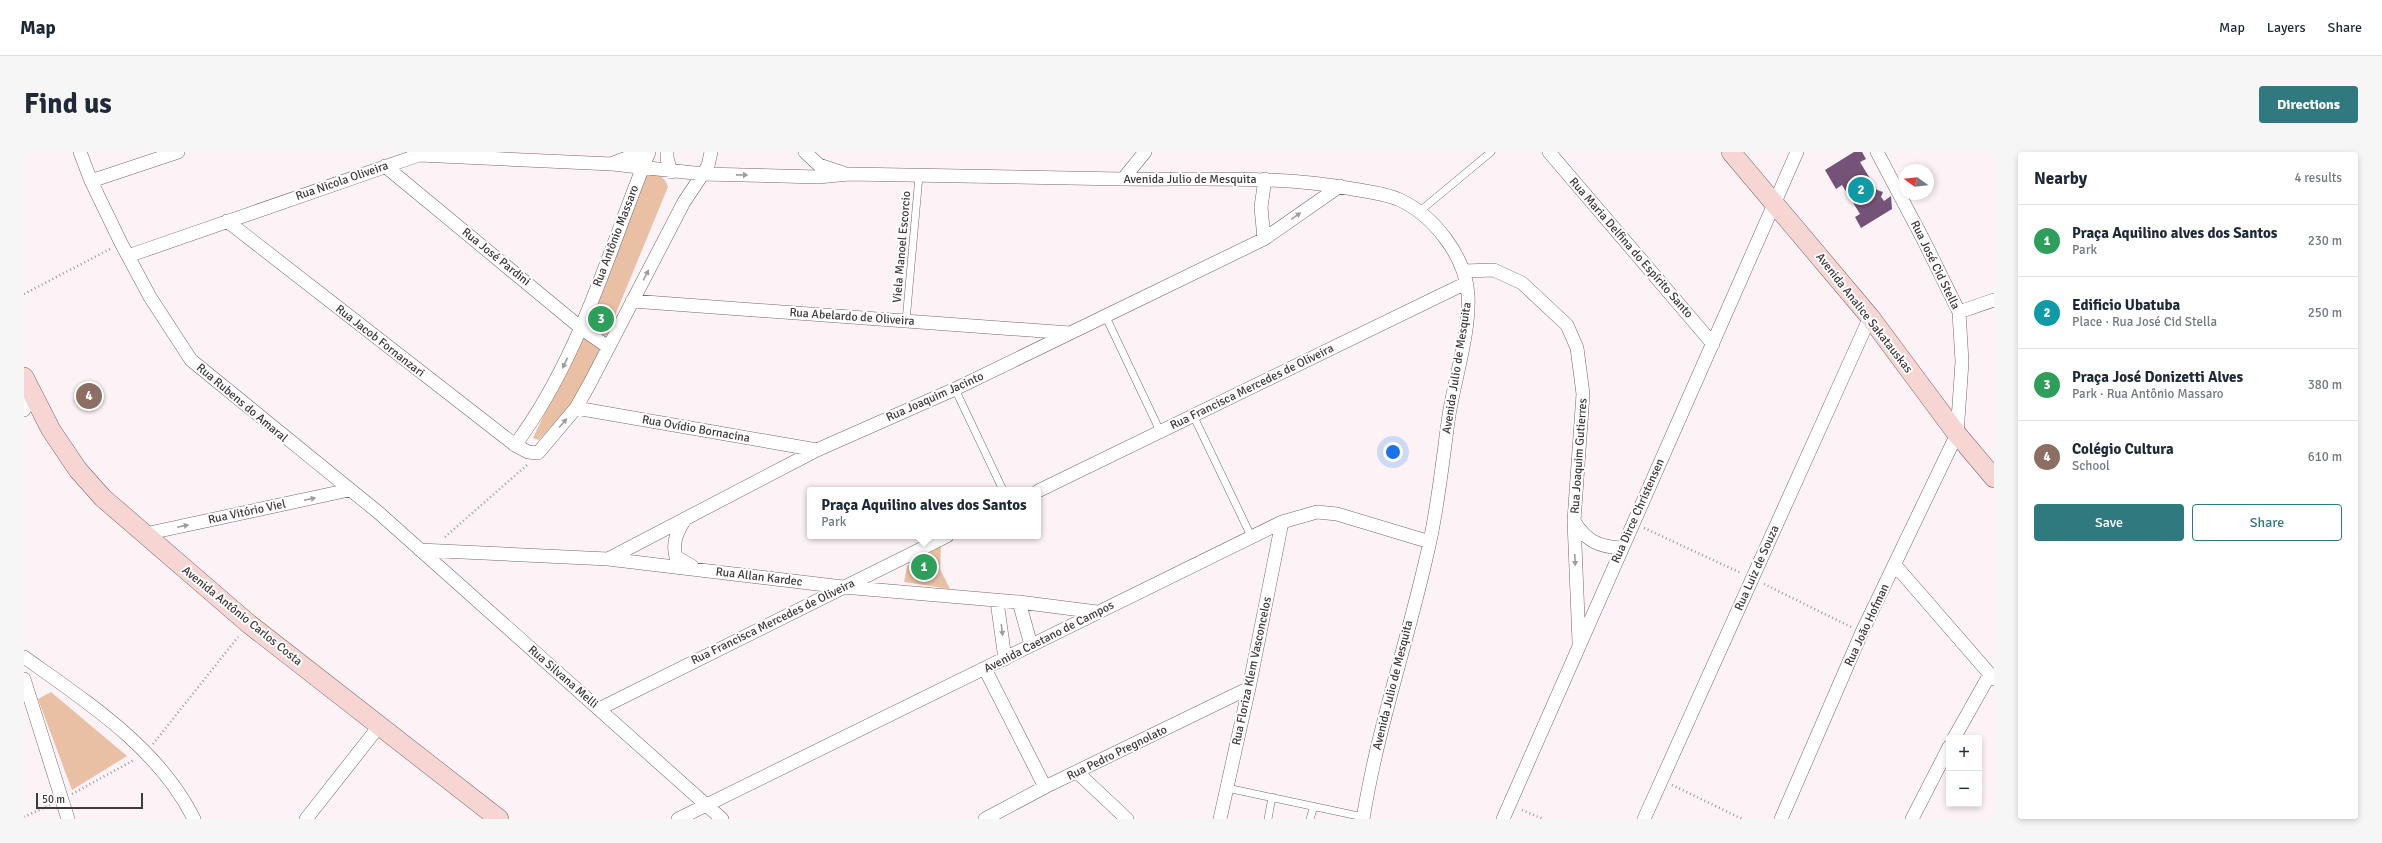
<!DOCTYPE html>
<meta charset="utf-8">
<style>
body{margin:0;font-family:Signika,sans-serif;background:#f6f6f7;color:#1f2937}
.controls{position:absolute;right:12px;bottom:12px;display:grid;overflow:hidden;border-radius:4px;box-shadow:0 2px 6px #0003}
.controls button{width:36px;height:36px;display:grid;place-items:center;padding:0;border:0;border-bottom:1px solid #e0e1e3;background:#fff;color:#1f2937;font:20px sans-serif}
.compass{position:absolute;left:1874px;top:12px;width:36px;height:36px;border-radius:50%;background:#fff;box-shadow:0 2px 6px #0003;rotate:285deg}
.scale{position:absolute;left:12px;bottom:10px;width:107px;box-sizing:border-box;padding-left:4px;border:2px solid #40393c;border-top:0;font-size:11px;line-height:14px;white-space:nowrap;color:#40393c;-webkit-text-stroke:3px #fff;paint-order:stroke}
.you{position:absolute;left:1369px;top:300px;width:14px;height:14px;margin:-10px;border:3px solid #fff;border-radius:50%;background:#1a73e8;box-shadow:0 0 0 6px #1a73e833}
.badge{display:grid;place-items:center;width:26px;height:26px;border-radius:50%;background:#30797f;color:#fff;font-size:13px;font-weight:700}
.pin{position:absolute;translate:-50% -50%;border:2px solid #fff;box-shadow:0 1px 4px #0006}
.popup{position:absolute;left:783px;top:335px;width:234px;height:52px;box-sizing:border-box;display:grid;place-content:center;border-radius:4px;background:#fff;filter:drop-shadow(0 1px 3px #0005);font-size:13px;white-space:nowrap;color:#747a83}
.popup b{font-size:15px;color:#1f2937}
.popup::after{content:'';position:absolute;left:50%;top:100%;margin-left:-8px;border:8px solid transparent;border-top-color:#fff}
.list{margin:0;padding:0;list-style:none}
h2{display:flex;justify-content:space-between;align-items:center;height:52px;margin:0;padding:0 16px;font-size:17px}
h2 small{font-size:13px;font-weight:400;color:#747a83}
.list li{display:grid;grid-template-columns:26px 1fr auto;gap:12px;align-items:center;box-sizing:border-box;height:72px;padding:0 16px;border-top:1px solid #e0e1e3}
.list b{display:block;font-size:15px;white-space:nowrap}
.list p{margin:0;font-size:13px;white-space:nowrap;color:#747a83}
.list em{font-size:13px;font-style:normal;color:#747a83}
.actions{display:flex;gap:8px;padding:12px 16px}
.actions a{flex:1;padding:9px 0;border:1px solid #30797f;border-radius:4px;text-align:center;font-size:14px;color:#30797f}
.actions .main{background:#30797f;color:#fff}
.map{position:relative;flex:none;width:1970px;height:667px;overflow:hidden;border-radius:4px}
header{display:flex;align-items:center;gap:24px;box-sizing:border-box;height:56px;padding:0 20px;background:#fff;border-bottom:1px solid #e0e1e3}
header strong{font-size:19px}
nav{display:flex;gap:22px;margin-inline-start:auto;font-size:14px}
.intro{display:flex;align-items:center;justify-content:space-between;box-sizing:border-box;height:96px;padding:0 24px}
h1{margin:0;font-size:28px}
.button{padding:10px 18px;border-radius:4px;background:#30797f;color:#fff;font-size:14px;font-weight:700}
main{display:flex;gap:24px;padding:0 24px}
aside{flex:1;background:#fff;border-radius:4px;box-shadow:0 2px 6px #0003}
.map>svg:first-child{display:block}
.green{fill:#e9c0a4}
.building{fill:#755277}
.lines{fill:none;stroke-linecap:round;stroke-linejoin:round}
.lane-casing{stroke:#76676c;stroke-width:8}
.street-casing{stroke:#76676c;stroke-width:14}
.secondary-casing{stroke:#76676c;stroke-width:20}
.path{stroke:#9e9699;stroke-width:2.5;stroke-dasharray:1 3;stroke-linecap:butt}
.lane{stroke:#fff;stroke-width:7}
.street{stroke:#fff;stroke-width:13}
.secondary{stroke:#f7d5d2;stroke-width:19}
.oneway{fill:#a09c9e}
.labels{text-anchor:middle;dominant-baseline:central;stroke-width:4;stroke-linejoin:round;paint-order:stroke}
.street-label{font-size:12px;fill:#40393c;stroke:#fff}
</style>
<header>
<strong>Map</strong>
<nav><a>Map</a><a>Layers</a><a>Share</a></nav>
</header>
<div class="intro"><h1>Find us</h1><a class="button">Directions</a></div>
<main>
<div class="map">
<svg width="1970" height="667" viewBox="0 0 1970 667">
<rect width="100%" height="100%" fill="#fdf3f6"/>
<path class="green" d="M 626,22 C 635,22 641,25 644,35 L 578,195 L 546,254 L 515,288 L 509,286 L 557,184 L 618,25 Z
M 917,394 L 916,417 L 926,437 L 880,430 L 883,414 Z
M 27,540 L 103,604 L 48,638 L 14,547 Z"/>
<path class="building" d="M 1830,0 L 1838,0 L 1842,7 L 1836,10 L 1853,38 L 1859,40 L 1857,45 L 1860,49 L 1867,44 L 1868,57 L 1837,76 L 1831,65 L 1836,62 L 1818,33 L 1812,37 L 1801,18 Z"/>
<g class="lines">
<defs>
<path id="lane" d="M 1396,59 L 1467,0
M 1081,163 L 1136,279
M 882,169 L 895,24
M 931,237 L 979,338
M 1169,263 L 1227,384
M 1203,636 L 1339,665
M 1244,667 L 1248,645
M 1286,667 L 1290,654"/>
<path id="street" d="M 56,0 L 67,29 L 97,91 L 126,145 L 167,208 L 355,361 L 698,667
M 643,0 L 643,6 L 647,20
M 781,0 L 795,13 L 819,21
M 1525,0 L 1689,192
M 589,11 L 619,0
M 361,14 L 557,176 L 584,195
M 1099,27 L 1121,0
M 67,29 L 154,0
M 203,69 L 491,293 L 504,300 L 514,301 L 552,256 L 566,231 L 660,50 L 684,14 L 687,0
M 1240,87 L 1237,55 L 1241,27
M 104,104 L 395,3 L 588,12 L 679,22 L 794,25 L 825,22 C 916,24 1007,26 1098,27 C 1175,28 1253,23 1329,37 C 1345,40 1361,41 1376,48 C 1410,64 1442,105 1444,143 C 1446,180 1431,226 1425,263 C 1419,305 1415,347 1406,389 C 1386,483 1354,573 1339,667
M 1439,119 L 1470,118 L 1498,131 L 1543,173 L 1553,196 L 1559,242 L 1550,369 L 1555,490
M 608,149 L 1046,181
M 1935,160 L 1970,148
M 552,256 L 793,298
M 0,258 L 9,241
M 491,293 C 556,206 584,100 625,0
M 1014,339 L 1442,131
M 661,367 C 653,380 648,390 652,405 L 668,414
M 1550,369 C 1562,389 1575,395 1598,396
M 121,382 L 325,338
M 396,398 L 584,407 L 819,435 L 995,450 L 1073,460
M 584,407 L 793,298 L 931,237 L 1240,87 L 1316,34
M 1871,413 L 1970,527
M 973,449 L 981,507
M 995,450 L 1007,493
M 0,505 C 63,550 135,596 170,667
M 961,517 L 1021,635
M 0,527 L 44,667
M 575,557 L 923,384
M 1930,586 L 1966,522
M 1054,621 L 1103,667
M 282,667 L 356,573
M 654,667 L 1258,370 L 1293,360 L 1313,362 L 1406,390
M 961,667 L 1021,635 L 1225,536
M 1196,667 L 1225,536 L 1258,370
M 1479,667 L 1773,0
M 1620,667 L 1846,165
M 1757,667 L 1838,480 L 1933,282 L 1938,210 L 1935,160 L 1900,89 L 1853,0
M 1888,667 L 1925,595"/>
<path id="secondary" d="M 1707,0 L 1846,165 L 1933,282 L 1970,326
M 0,225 L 27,278 L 54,318 L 79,346 L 225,472 L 475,667"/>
</defs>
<use href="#lane" class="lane-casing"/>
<use href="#street" class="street-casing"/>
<use href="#secondary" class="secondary-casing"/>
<path class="path" d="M 0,142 L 86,97
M 1620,376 L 1717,421
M 421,385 L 503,313
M 1740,432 L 1827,475
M 129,592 L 214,485
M 1648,633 L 1718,667
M 48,642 L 110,608
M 1498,658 L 1519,667
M 0,665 L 26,653"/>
<use href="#lane" class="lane"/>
<use href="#street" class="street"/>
<use href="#secondary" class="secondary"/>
</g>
<defs><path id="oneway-solid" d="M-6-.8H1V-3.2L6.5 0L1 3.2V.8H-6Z"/></defs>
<g class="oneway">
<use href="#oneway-solid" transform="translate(718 23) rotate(1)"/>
<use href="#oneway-solid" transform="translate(1272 64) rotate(-35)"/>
<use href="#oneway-solid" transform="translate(622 123) rotate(-63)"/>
<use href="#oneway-solid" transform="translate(541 211) rotate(115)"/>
<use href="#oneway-solid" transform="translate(539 271) rotate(-50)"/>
<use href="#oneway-solid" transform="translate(286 347) rotate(-12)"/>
<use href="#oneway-solid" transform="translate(159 374) rotate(-12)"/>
<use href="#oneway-solid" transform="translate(1551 408) rotate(88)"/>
<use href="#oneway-solid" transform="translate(978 478) rotate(83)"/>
</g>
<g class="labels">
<g class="street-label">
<text x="1166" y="27">Avenida Julio de Mesquita</text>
<text transform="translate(318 29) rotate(-19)">Rua Nicola Oliveira</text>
<text transform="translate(592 84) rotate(-69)">Rua Antônio Massaro</text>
<text transform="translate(878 95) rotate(-85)">Viela Manoel Escorcio</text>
<text transform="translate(1607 96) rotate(49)">Rua Maria Delfina do Espírito Santo</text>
<text transform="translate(472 105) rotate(39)">Rua José Pardini</text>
<text transform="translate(1911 113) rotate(64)">Rua José Cid Stella</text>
<text transform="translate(1840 161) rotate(52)">Avenida Analice Sakatauskas</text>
<text transform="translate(828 165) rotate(4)">Rua Abelardo de Oliveira</text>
<text transform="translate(356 189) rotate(38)">Rua Jacob Fornanzari</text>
<text transform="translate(1433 216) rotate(-81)">Avenida Julio de Mesquita</text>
<text transform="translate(1228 235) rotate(-26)">Rua Francisca Mercedes de Oliveira</text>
<text transform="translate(911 245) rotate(-24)">Rua Joaquim Jacinto</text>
<text transform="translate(218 251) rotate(40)">Rua Rubens do Amaral</text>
<text transform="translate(672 277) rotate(10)">Rua Ovídio Bornacina</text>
<text transform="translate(1555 304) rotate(-86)">Rua Joaquim Gutierres</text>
<text transform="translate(1614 359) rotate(-66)">Rua Dirce Christensen</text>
<text transform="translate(223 360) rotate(-12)">Rua Vitório Viel</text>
<text transform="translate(1733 416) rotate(-66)">Rua Luiz de Souza</text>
<text transform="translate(735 425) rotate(7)">Rua Allan Kardec</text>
<text transform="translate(218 464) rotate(39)">Avenida Antônio Carlos Costa</text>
<text transform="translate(749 470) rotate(-26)">Rua Francisca Mercedes de Oliveira</text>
<text transform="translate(1843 473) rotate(-65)">Rua João Hofman</text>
<text transform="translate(1025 485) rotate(-27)">Avenida Caetano de Campos</text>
<text transform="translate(1228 519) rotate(-78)">Rua Floriza Klem Vasconcelos</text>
<text transform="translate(539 525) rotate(41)">Rua Silvana Melli</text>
<text transform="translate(1369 533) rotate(-76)">Avenida Julio de Mesquita</text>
<text transform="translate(1093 601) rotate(-26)">Rua Pedro Pregnolato</text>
</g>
</g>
</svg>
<div class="controls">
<button>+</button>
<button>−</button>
</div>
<svg class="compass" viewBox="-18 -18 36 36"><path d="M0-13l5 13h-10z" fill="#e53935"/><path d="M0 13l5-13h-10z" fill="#747a83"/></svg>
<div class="scale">50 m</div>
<div class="you"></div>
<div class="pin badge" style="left:900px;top:415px;background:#2e9e5b">1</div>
<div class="popup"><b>Praça Aquilino alves dos Santos</b>Park</div>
<div class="pin badge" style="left:1837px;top:38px;background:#0f9aa8">2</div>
<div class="pin badge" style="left:577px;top:167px;background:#2e9e5b">3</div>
<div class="pin badge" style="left:65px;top:244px;background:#8d6e63">4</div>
</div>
<aside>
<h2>Nearby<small>4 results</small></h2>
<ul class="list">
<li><span class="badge" style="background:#2e9e5b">1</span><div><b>Praça Aquilino alves dos Santos</b><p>Park</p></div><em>230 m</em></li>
<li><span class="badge" style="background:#0f9aa8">2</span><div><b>Edificio Ubatuba</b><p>Place · Rua José Cid Stella</p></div><em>250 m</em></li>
<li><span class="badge" style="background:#2e9e5b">3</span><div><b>Praça José Donizetti Alves</b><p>Park · Rua Antônio Massaro</p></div><em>380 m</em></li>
<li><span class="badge" style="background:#8d6e63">4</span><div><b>Colégio Cultura</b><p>School</p></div><em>610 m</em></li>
</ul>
<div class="actions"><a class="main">Save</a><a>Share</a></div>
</aside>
</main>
